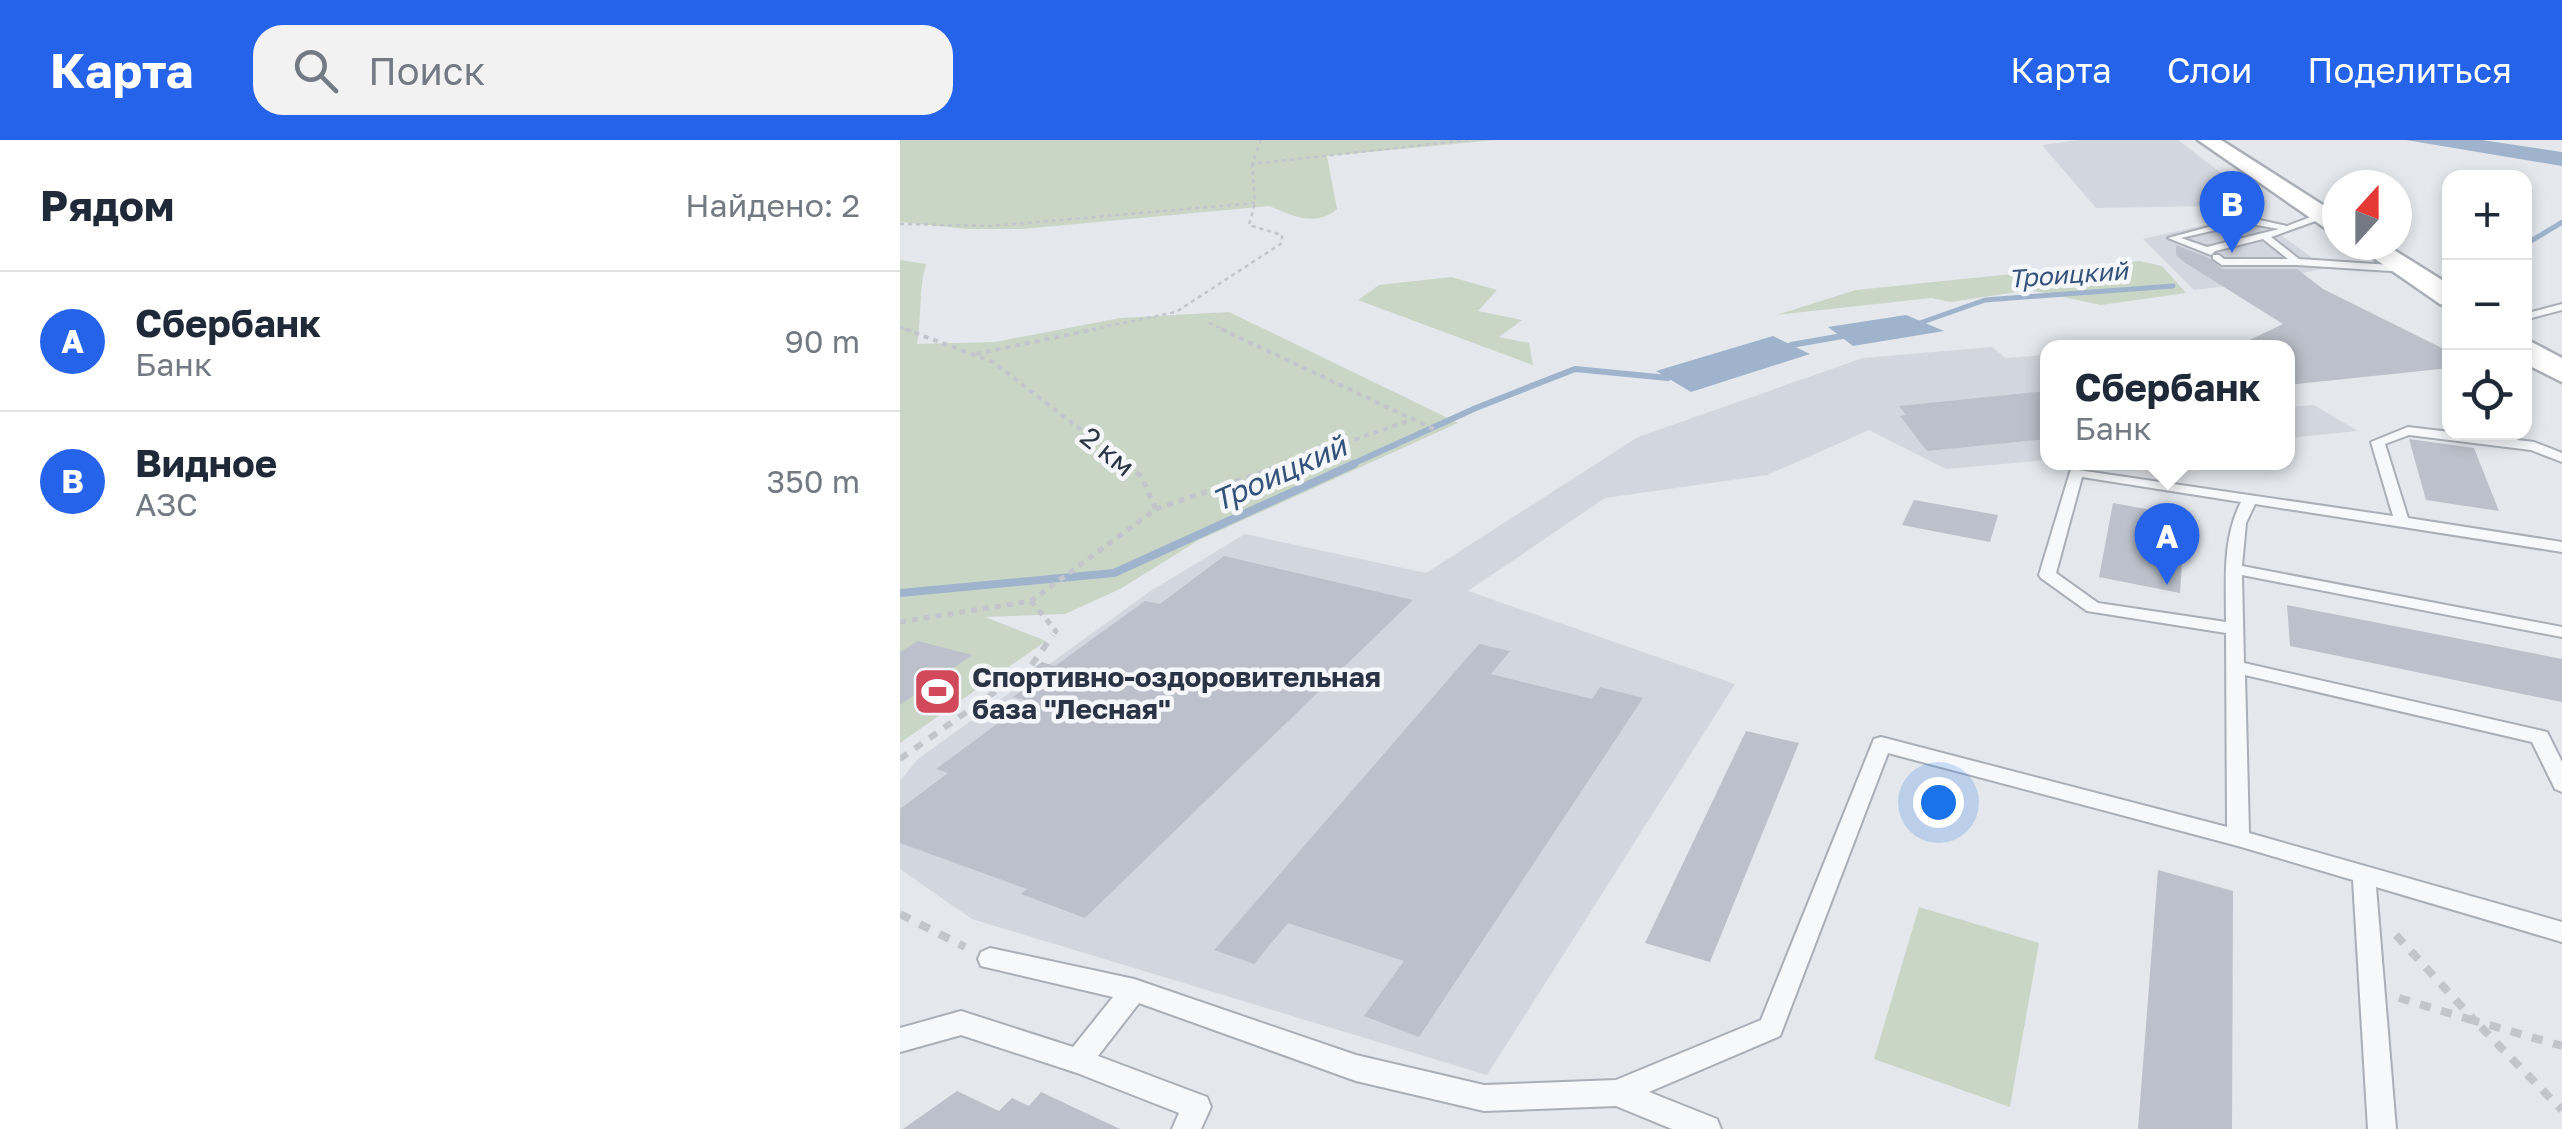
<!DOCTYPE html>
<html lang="ru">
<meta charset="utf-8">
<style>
body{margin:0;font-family:"Golos Text",sans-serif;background:#f2f2f3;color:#1f2937}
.controls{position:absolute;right:30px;top:30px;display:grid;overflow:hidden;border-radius:20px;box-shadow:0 5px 15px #0003}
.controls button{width:90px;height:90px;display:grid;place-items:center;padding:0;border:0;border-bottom:2px solid #e0e1e3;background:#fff;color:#1f2937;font:50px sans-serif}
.compass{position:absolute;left:1422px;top:30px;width:90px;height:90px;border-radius:50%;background:#fff;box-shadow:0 5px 15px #0003;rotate:21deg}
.you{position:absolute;left:1038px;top:662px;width:35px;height:35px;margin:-25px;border:8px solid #fff;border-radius:50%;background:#1a73e8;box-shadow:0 0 0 15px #1a73e833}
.badge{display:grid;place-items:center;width:65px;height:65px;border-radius:50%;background:#2563eb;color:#fff;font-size:32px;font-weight:700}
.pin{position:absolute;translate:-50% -82px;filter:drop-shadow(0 2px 5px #0008)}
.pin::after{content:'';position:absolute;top:52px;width:35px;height:30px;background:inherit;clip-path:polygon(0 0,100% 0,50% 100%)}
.popup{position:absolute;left:1140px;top:200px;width:255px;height:130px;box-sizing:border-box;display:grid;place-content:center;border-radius:20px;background:#fff;filter:drop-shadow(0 2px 8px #0005);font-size:32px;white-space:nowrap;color:#747a83}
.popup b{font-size:38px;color:#1f2937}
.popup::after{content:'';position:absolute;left:50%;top:100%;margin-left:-20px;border:20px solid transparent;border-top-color:#fff}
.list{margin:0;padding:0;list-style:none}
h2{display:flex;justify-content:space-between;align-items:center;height:130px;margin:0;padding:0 40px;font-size:42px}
h2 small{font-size:32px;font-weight:400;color:#747a83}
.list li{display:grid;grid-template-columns:65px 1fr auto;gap:30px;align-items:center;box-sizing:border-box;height:140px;padding:0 40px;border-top:2px solid #e0e1e3}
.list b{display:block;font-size:38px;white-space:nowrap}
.list p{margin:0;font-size:32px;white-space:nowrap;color:#747a83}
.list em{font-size:32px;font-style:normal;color:#747a83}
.icon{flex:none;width:55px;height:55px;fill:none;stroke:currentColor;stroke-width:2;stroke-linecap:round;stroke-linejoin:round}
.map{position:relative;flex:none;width:1662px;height:989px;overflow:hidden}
header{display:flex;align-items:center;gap:60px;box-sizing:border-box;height:140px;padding:0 50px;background:#2563eb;color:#fff}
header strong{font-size:48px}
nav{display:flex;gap:55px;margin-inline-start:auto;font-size:35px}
.search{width:700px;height:90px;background:#f2f2f3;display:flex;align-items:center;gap:25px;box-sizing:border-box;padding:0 35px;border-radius:30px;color:#747a83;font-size:38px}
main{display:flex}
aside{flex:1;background:#fff}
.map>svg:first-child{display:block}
.built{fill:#d2d6de}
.green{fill:#c9d6c5}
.water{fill:#9fb4cc}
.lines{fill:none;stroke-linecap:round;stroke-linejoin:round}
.stream-far3{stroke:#9fb4cc;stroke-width:4}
.stream-far2{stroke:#9fb4cc;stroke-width:5}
.stream-far1{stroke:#9fb4cc;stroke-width:6}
.stream{stroke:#9fb4cc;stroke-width:8}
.building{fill:#bbc0ca}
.service-casing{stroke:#a9aeb7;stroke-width:4}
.secondary-casing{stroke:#a9aeb7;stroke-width:5}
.path-far4{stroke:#c2c5cb;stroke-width:2.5;stroke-dasharray:4 4;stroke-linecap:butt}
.path-far3{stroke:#c2c5cb;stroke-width:4;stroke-dasharray:5 5;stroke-linecap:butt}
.path-far2{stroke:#c2c5cb;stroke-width:5;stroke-dasharray:6 6;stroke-linecap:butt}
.path-far1{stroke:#c2c5cb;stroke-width:6;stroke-dasharray:9 9;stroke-linecap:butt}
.path{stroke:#c2c5cb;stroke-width:8;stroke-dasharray:11 11;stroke-linecap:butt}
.service{fill:#f7f8fa;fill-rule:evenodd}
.secondary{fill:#fff;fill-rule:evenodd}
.labels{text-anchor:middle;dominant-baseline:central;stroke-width:9;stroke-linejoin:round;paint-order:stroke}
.far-water-label{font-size:25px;font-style:italic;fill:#34527a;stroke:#f4f6f9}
.street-label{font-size:28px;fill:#2b3445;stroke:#f4f6f9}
.poi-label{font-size:28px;font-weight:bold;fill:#2b3445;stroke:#f4f6f9;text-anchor:start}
.water-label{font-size:30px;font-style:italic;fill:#34527a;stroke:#f4f6f9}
</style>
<header>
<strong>Карта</strong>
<div class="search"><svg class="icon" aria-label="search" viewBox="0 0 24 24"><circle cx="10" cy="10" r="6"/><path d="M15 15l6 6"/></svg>Поиск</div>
<nav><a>Карта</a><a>Слои</a><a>Поделиться</a></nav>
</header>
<main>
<aside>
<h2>Рядом<small>Найдено: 2</small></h2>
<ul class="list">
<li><span class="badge">A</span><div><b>Сбербанк</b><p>Банк</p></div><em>90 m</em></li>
<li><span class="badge">B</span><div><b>Видное</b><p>АЗС</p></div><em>350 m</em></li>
</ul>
</aside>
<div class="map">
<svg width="1662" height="989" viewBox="0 0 1662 989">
<rect width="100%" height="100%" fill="#e4e7ec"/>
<path class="built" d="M 1178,0 L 1278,0 L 1363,65 L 1196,68 L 1142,5 Z
M 1352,74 L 1426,128 L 1353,143 L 1294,150 L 1243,99 Z
M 1092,207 L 1106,218 L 1147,215 L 1147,320 L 1046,329 L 969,290 L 867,335 L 705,358 L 568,451 L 835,544 L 587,935 L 72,779 L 0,729 L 0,641 L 18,619 L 249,452 L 345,394 L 526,433 L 738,297 L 963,218 Z
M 1414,265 L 1458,291 L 1387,298 L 1387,267 Z"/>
<path class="green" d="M 0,0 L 595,0 L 427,16 L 437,69 C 415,88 392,75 369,66 L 123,89 L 67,89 L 0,82 Z
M 0,120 L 26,124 C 18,151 22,178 17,204 L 95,202 L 220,178 L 329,172 L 558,283 L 299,400 L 220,449 L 165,474 L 85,477 L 146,501 L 0,603 Z
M 1240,121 L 1262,126 L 1286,153 L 1201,165 L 1130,150 L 1051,162 L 1031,158 L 876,175 L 956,150 Z
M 551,137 L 597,150 L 578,171 L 622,180 L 599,197 L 629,203 L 633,225 L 458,160 L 479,145 Z
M 1019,767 L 1139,803 L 1110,967 L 974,919 Z"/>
<path class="water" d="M 1506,0 L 1582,0 L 1662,12 L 1662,26 Z
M 1006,175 L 1044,191 L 953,206 L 928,187 Z
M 873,196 L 910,214 L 791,252 L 756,231 Z"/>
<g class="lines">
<path class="stream-far3" d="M 1657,85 L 1662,82"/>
<path class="stream-far2" d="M 1624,105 L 1661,83
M 1017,184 L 1085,160 L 1273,146"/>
<path class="stream-far1" d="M 891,205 L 948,195
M 448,326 L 576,268 L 675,229 L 768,238"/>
<path class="stream" d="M 0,453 L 214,433 L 454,324"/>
</g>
<path class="building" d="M 1276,105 L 1309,118 L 1322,129 L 1397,129 L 1423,149 L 1550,212 L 1550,228 L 1387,245 L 1387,208 L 1333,208 L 1383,184 L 1284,122 L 1276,115 Z
M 1147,251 L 1147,299 L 1027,311 L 1000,276 L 1006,275 L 999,266 Z
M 1509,299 L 1574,308 L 1599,371 L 1526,360 Z
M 1014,360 L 1098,375 L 1090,402 L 1002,385 Z
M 1213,363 L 1285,376 L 1280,453 L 1199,437 Z
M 324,416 L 513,460 L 185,778 L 121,754 L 127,749 L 0,703 L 0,669 L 48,633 L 36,629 L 128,561 L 113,557 L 124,549 L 110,545 L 142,522 L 155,526 L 245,461 L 260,464 Z
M 1387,465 L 1662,519 L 1662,562 L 1390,506 Z
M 18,501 L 72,515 L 0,565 L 0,512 Z
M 579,504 L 610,511 L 591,534 L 692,559 L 700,547 L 743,558 L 519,897 L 464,876 L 504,821 L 388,783 L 354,824 L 314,810 Z
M 846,591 L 899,603 L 810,822 L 745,803 Z
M 1258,730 L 1333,751 L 1332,989 L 1238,989 Z
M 57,951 L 99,971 L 112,958 L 129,966 L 141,952 L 220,989 L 3,989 Z"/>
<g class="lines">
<defs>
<path id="service" d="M 1421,73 L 1424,78 L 1371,97 L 1399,119 L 1506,126 L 1511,129 L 1506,132 L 1397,125 L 1322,125 L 1313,119 L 1313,115 L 1319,115 L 1324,119 L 1388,119 L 1363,99 L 1315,111 L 1311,115 L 1268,98 L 1346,77 L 1387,86 ZM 1346,83 L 1379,89 L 1307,107 L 1281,98 Z
M 1662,164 L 1662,170 L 1624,180 L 1624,174 Z
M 1508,287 L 1634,302 L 1662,313 L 1662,322 L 1631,310 L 1509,295 L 1485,304 L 1508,378 L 1662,402 L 1662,412 L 1355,364 L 1346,383 L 1342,426 L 1662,487 L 1662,497 L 1342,435 L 1344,523 L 1647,592 L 1662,622 L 1662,652 L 1655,649 L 1632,602 L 1345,535 L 1349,693 L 1662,782 L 1662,802 L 1476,747 L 1496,989 L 1468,989 L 1453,740 L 1338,706 L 988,613 L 880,896 L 749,952 L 817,979 L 821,989 L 772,989 L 716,966 L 584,971 L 456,941 L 239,863 L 198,916 L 307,957 L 311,967 L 301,989 L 272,989 L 279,973 L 177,933 L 61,895 L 0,912 L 0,888 L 61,871 L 173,907 L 213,857 L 81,826 L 78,819 L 81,812 L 90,808 L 234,839 L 456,915 L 584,945 L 716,940 L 861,880 L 974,599 L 981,597 L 1327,687 L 1326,493 L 1187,471 L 1141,438 L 1139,435 L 1171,329 L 1493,376 L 1471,302 ZM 1182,337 L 1341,362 C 1322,399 1326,441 1326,482 L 1198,463 L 1156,433 Z"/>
<path id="secondary" d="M 1298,0 L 1321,0 L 1437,74 L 1437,92 L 1428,90 Z
M 1455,105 L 1486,105 L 1550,145 L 1550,167 L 1540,164 Z
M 1624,198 L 1662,218 L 1662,242 L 1624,223 Z"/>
</defs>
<use href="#service" class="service-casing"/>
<use href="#secondary" class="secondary-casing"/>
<path class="path-far4" d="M 361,0 L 352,24 L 568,0
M 0,84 L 91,86 L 355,63 L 352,24
M 309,183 L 327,191
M 0,187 L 12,191
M 184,191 L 276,172 L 382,103 L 382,95 L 349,85 L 355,63"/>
<path class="path-far3" d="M 5,189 L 93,222 L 228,326
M 321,189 L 538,291
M 76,214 L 196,189
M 379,326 L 511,280"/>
<path class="path-far2" d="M 256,369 L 386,324
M 131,461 L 156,491 L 151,497
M 0,482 L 131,461 L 256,369 L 241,336 L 225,324"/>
<path class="path-far1" d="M 0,619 L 130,527 L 153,495"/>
<path class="path" d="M 0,774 L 65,807
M 1496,795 L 1575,881 L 1662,906
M 1499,858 L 1575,881 L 1662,970"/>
<use href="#service" class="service"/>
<use href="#secondary" class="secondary"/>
</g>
<defs>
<symbol id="stadium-square" viewBox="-11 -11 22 22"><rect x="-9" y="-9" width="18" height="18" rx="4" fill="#d1495b" stroke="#f4f6f9"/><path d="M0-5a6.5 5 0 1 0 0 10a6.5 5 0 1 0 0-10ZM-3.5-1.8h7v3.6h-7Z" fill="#fff"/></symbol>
</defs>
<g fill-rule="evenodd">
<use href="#stadium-square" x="10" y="524" width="55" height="55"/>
</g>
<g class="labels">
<g class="far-water-label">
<text transform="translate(1168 134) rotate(-4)">Троицкий</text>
</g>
<g class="street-label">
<text transform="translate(208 311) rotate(39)">2 км</text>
</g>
<g class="poi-label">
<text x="72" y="536">Спортивно-оздоровительная<tspan x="72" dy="32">база "Лесная"</tspan></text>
</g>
<g class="water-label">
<text transform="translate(379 333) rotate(-24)">Троицкий</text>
</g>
</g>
</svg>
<div class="controls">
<button>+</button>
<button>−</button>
<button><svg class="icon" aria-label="locate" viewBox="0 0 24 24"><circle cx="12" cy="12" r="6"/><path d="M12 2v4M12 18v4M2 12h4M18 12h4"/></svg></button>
</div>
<svg class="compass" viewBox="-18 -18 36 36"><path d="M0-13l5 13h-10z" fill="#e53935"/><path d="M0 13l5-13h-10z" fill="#747a83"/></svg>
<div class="you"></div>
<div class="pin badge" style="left:1267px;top:445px">A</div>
<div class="popup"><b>Сбербанк</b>Банк</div>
<div class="pin badge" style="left:1332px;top:113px">B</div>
</div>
</main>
